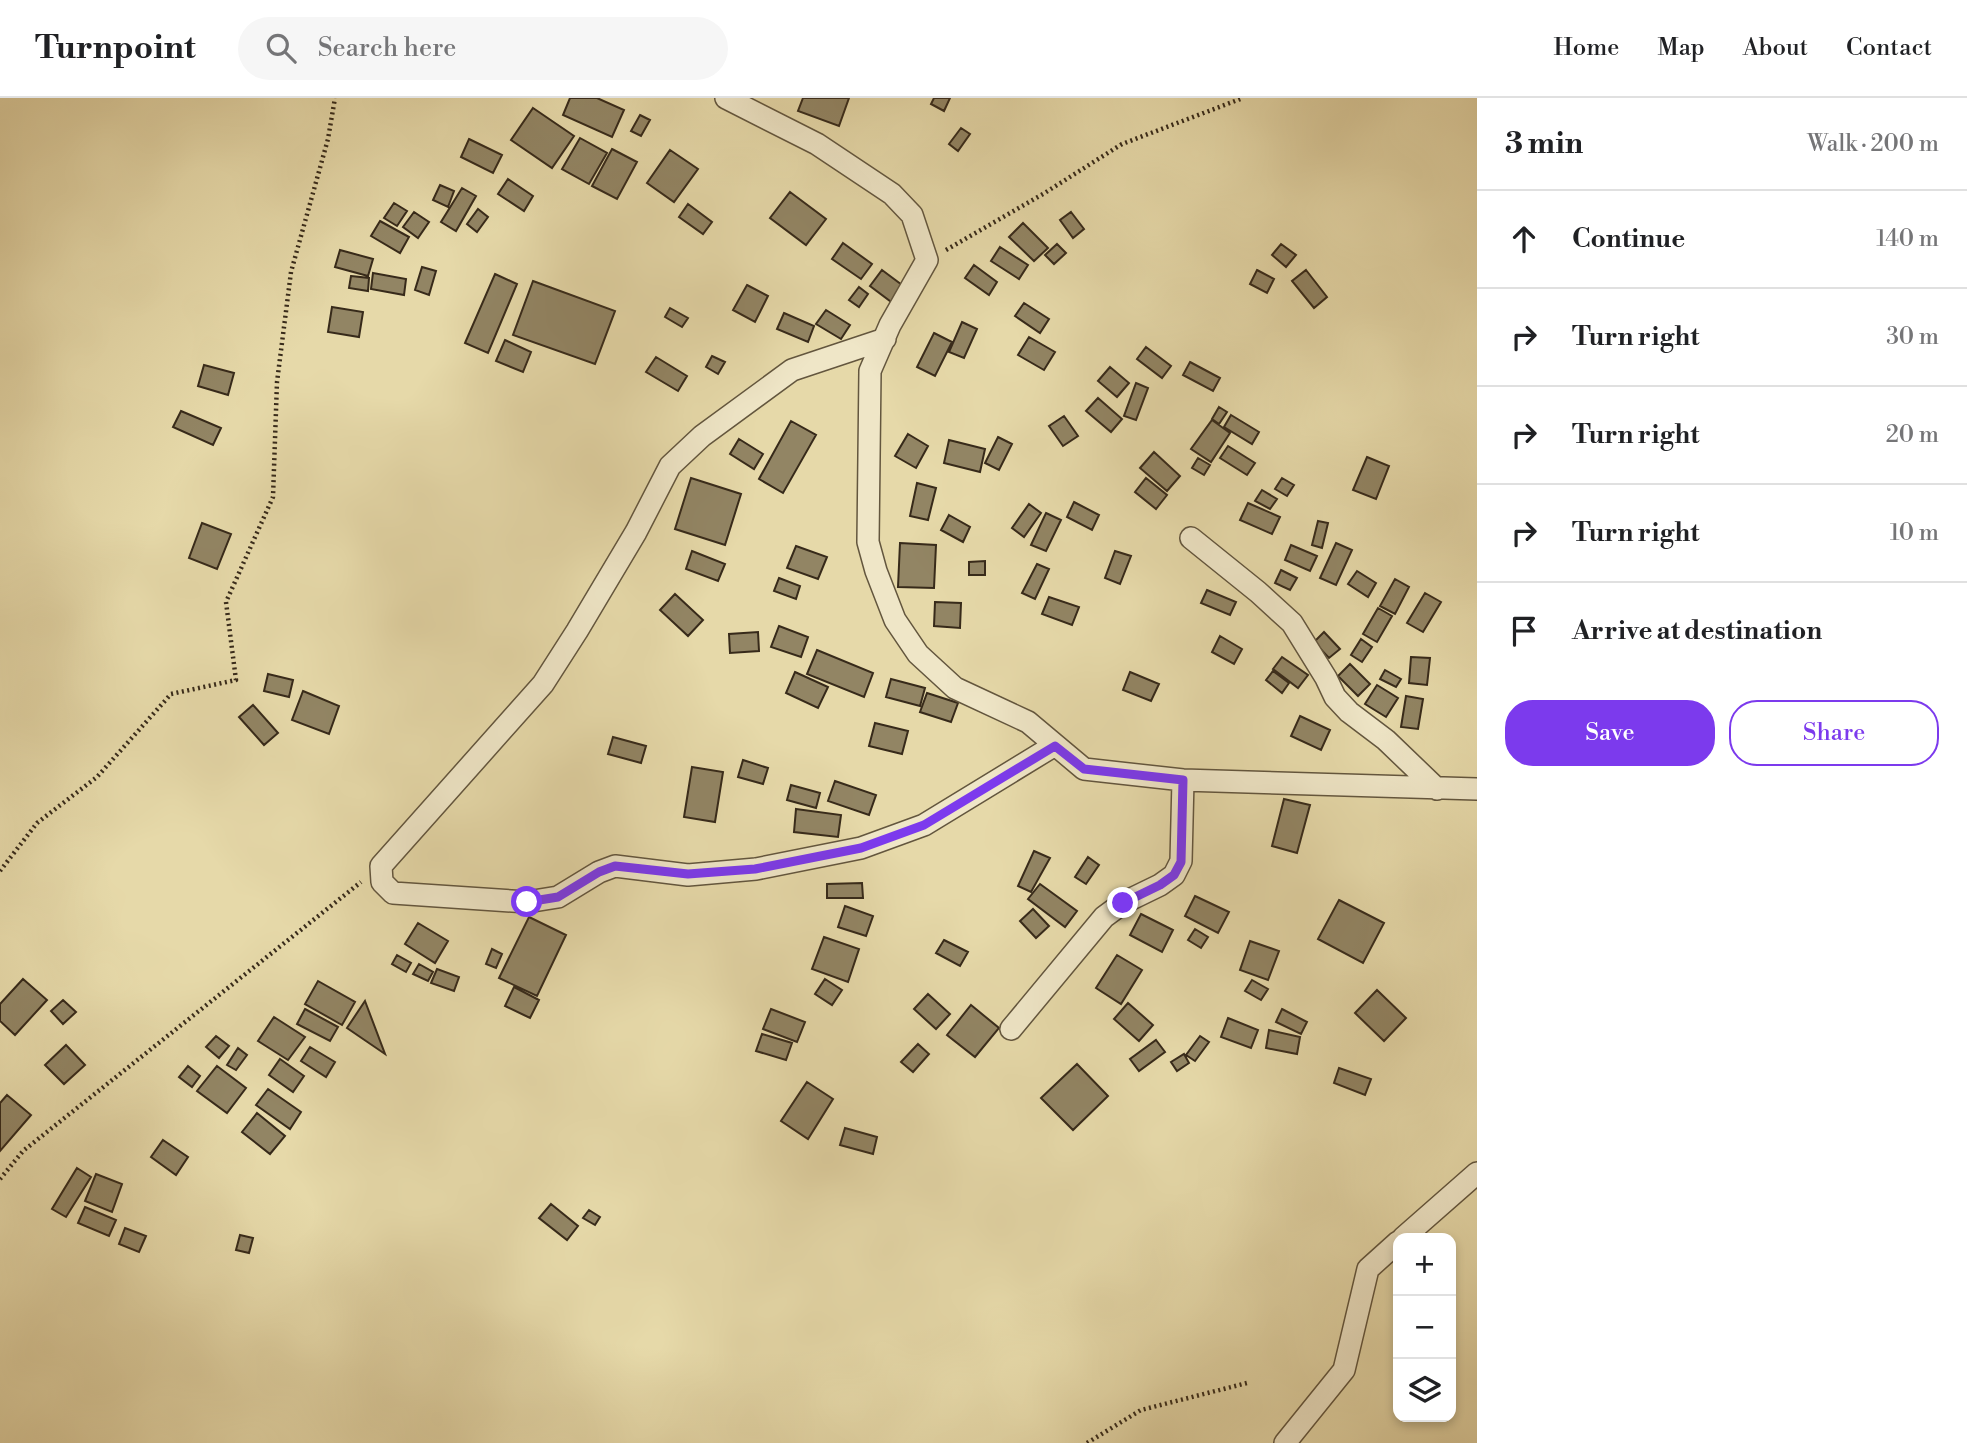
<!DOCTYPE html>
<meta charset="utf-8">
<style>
body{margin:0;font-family:"Libre Bodoni",serif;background:#f6f6f6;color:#202124}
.controls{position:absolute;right:21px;bottom:21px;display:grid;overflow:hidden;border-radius:14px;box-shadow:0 4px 10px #0003}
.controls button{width:63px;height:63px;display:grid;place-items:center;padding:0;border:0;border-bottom:2px solid #e0e0e0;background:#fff;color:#202124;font:35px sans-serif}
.stop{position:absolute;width:21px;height:21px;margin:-16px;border:5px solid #7c3aed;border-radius:50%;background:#fff}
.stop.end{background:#7c3aed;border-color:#fff;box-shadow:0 2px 7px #0008}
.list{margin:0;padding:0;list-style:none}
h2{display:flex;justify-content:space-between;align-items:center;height:91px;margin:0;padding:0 28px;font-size:30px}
h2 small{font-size:23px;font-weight:400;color:#757577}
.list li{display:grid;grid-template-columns:46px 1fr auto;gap:21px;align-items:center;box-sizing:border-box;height:98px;padding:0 28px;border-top:2px solid #e0e0e0}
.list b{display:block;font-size:26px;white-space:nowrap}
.list em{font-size:23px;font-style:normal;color:#757577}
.actions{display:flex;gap:14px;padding:21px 28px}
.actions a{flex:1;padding:16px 0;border:2px solid #7c3aed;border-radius:28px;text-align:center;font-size:24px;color:#7c3aed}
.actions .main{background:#7c3aed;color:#fff}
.icon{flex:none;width:38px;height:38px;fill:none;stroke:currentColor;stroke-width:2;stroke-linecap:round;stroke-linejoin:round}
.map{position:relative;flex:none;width:1477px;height:1345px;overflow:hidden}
header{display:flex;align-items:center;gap:42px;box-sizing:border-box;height:98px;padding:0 35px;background:#fff;border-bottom:2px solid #e0e0e0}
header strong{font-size:33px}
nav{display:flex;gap:38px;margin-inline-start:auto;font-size:24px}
.search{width:490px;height:63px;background:#f6f6f6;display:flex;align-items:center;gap:18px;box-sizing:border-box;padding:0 24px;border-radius:38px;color:#757577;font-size:26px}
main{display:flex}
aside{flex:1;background:#fff}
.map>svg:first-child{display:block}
.building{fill:#928564;stroke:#372a1a;stroke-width:2}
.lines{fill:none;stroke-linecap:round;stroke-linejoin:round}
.street-casing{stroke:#63563e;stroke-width:24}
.path{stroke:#372a1a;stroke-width:4.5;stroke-dasharray:2 3.5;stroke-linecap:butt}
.street{stroke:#efe6c7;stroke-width:21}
.route{stroke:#7c3aed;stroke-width:9}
</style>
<header>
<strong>Turnpoint</strong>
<div class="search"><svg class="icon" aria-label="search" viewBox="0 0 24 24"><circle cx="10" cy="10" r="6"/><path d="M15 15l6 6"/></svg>Search here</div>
<nav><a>Home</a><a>Map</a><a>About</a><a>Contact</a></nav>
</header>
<main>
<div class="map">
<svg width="1477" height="1345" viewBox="0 0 1477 1345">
<rect width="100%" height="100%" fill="#e6d9a9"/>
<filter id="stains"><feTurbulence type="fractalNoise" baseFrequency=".00286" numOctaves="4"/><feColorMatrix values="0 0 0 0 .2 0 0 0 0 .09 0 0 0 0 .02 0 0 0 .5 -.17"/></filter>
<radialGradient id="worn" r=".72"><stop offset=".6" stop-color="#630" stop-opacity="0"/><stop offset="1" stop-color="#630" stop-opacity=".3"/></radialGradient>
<path class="building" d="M 570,0 L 597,0 L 624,12 L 612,39 L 563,17 Z
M 803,0 L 849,0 L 839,28 L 798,13 Z
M 934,0 L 950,0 L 944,13 L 931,6 Z
M 533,10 L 574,38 L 552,70 L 511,42 Z
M 640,17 L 650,22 L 641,38 L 631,33 Z
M 961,30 L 970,36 L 958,53 L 949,46 Z
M 580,40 L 607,55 L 589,86 L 562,71 Z
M 469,41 L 502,57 L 493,75 L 461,59 Z
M 612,51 L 637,64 L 617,101 L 592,88 Z
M 670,52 L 698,71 L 674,104 L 647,85 Z
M 508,81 L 533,98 L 524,113 L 498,96 Z
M 440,87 L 454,93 L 448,109 L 433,102 Z
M 462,90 L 476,98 L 456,133 L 441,124 Z
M 790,94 L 826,121 L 806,147 L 770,120 Z
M 394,105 L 407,113 L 397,128 L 384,120 Z
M 688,106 L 712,124 L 703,136 L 679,119 Z
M 478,111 L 488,119 L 477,134 L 467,126 Z
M 414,114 L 429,124 L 418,140 L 403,129 Z
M 1071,114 L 1084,131 L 1073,140 L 1060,122 Z
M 380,123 L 409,139 L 400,155 L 371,138 Z
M 1023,125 L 1048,150 L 1034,163 L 1009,139 Z
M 843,145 L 872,166 L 861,181 L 832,161 Z
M 1057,146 L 1066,155 L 1054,166 L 1045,157 Z
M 1281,146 L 1296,157 L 1286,169 L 1272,157 Z
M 1000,149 L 1028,167 L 1019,181 L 991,163 Z
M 340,152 L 373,161 L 368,178 L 335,169 Z
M 974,167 L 997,184 L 989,197 L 965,180 Z
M 422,169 L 436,173 L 429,197 L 415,192 Z
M 882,172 L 906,190 L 894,206 L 870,188 Z
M 1257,172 L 1274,181 L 1267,195 L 1250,186 Z
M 1306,172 L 1327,199 L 1314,210 L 1292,183 Z
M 373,175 L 406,181 L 404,197 L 371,191 Z
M 495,176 L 517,186 L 488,255 L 465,245 Z
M 351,178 L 369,180 L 368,193 L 349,190 Z
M 533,183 L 615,213 L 595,266 L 513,237 Z
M 747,187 L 768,198 L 755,224 L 733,212 Z
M 859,189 L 868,196 L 859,209 L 849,202 Z
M 1024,205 L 1049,221 L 1040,235 L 1015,218 Z
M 332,209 L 363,214 L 359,239 L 328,234 Z
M 670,210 L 688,220 L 682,229 L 665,219 Z
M 826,212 L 850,227 L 841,241 L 816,226 Z
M 784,215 L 814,228 L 808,244 L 777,231 Z
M 962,224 L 977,231 L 964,260 L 949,254 Z
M 934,235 L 952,244 L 935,278 L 917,269 Z
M 1029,239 L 1055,254 L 1044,272 L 1018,257 Z
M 505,242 L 531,254 L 523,274 L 496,263 Z
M 1146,249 L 1171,268 L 1162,280 L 1137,261 Z
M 712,258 L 725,264 L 718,276 L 706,269 Z
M 656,259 L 687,278 L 678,293 L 646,274 Z
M 1190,264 L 1220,280 L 1213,293 L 1183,277 Z
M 204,267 L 234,275 L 228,297 L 198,288 Z
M 1110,269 L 1129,285 L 1117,299 L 1098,283 Z
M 1136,285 L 1148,290 L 1136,322 L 1124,318 Z
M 1098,300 L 1122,321 L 1111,334 L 1086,313 Z
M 1219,309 L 1227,314 L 1219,326 L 1212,321 Z
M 181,313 L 221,330 L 213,347 L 173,329 Z
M 1231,317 L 1259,334 L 1252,346 L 1224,329 Z
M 1064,318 L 1078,338 L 1063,348 L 1049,328 Z
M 1212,322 L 1230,335 L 1211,364 L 1191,351 Z
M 791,323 L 816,337 L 783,395 L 759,381 Z
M 908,336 L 928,348 L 916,370 L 895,358 Z
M 998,339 L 1012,346 L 999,372 L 985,365 Z
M 739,341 L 763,356 L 754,371 L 730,356 Z
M 949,342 L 985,351 L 980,374 L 944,365 Z
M 1228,348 L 1255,365 L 1247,377 L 1220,360 Z
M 1154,354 L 1180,378 L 1167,393 L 1140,370 Z
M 1367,359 L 1389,368 L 1376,401 L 1353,392 Z
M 1198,360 L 1210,367 L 1204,377 L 1192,370 Z
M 691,380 L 741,396 L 725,447 L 675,431 Z
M 1146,380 L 1167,397 L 1156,411 L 1135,394 Z
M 1282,380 L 1294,387 L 1287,398 L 1275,391 Z
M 917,385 L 936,390 L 928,422 L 910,418 Z
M 1262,392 L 1277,401 L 1270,411 L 1255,403 Z
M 1074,404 L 1099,417 L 1092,432 L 1067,419 Z
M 1248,405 L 1280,419 L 1272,436 L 1240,422 Z
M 1029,406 L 1041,415 L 1024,439 L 1012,430 Z
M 1046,415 L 1061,422 L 1046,453 L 1031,447 Z
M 949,417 L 970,429 L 963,444 L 941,432 Z
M 1318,423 L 1328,425 L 1322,450 L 1312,447 Z
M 202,425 L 231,436 L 217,471 L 189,460 Z
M 900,445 L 936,447 L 934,490 L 898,489 Z
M 1336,445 L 1352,452 L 1336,487 L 1320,480 Z
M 1291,447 L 1317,458 L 1310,473 L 1285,462 Z
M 796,448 L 827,459 L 818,481 L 787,470 Z
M 692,453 L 725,466 L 718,483 L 686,471 Z
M 1115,453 L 1131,458 L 1120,486 L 1105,480 Z
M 985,463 L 985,477 L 969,477 L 969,464 Z
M 1037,466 L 1049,471 L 1035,501 L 1022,495 Z
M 1281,472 L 1297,480 L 1290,492 L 1275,485 Z
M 1357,473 L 1376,485 L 1368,499 L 1348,486 Z
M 779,480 L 800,488 L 796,501 L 774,493 Z
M 1395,481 L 1409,489 L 1395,516 L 1380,508 Z
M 1207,492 L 1236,504 L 1230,517 L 1201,505 Z
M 1425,495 L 1441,504 L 1423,534 L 1407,525 Z
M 675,496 L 703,522 L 688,538 L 660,512 Z
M 1049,499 L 1079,509 L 1072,527 L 1042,516 Z
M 935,504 L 961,505 L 960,530 L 934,528 Z
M 1378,510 L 1392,518 L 1377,544 L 1363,536 Z
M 779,528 L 808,539 L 801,559 L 771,549 Z
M 758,534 L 759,553 L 730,555 L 729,536 Z
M 1324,534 L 1340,551 L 1329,560 L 1314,544 Z
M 1220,538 L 1242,551 L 1234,566 L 1212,554 Z
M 1361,541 L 1372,549 L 1362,564 L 1351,557 Z
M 817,552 L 873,575 L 864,599 L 807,576 Z
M 1282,559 L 1308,577 L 1298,590 L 1273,571 Z
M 1411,559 L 1430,560 L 1427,587 L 1409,585 Z
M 1350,566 L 1370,586 L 1358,598 L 1338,578 Z
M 1385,572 L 1401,581 L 1396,589 L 1380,581 Z
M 1273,573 L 1289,585 L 1282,595 L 1266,582 Z
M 795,574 L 828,589 L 818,610 L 786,595 Z
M 1130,574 L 1159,586 L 1151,603 L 1123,592 Z
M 268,576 L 293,582 L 289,599 L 264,593 Z
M 891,581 L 925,590 L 920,608 L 886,599 Z
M 1377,587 L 1398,600 L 1386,619 L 1365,606 Z
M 303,593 L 339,608 L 329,636 L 292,622 Z
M 927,595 L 958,605 L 951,624 L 920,614 Z
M 1406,598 L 1423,601 L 1418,631 L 1401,629 Z
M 253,607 L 278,635 L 264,647 L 239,619 Z
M 1300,618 L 1330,632 L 1321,652 L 1291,638 Z
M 875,625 L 908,633 L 902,656 L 869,648 Z
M 613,639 L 646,648 L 641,665 L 608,656 Z
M 743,662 L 768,670 L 763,686 L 738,679 Z
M 692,669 L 723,674 L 715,724 L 684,719 Z
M 835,683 L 876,697 L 869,717 L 828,703 Z
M 791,687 L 820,695 L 816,710 L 787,702 Z
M 1284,701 L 1310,707 L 1297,755 L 1272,748 Z
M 796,711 L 841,717 L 838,739 L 794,734 Z
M 1034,753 L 1050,760 L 1031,794 L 1018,788 Z
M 1088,759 L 1099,767 L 1086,786 L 1075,779 Z
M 862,785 L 863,800 L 827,800 L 827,786 Z
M 1040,786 L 1077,813 L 1065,829 L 1028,801 Z
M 1195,798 L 1229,814 L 1218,835 L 1185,818 Z
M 1339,802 L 1384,825 L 1363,865 L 1318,841 Z
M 845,808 L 873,818 L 866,838 L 838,829 Z
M 1033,811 L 1049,828 L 1036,840 L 1020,823 Z
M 1141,816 L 1173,832 L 1162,854 L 1130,837 Z
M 529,819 L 566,837 L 537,898 L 499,880 Z
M 418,825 L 448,843 L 435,865 L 405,846 Z
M 1195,831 L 1208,839 L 1201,850 L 1188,842 Z
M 824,839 L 859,851 L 848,884 L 812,871 Z
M 944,842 L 968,854 L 960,868 L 936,855 Z
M 1250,843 L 1279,853 L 1268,882 L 1240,872 Z
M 492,851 L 502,856 L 496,870 L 486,866 Z
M 397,857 L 411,865 L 406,874 L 392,866 Z
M 1117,857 L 1142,872 L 1121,906 L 1096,890 Z
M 419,866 L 433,874 L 428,883 L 413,876 Z
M 437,871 L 459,879 L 454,893 L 431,885 Z
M 23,881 L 47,902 L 15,937 L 0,923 L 0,906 Z
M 825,881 L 842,892 L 832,907 L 815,896 Z
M 1252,882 L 1268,891 L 1261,902 L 1245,893 Z
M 318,883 L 355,904 L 342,927 L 305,906 Z
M 514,889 L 539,902 L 530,920 L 505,908 Z
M 1377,892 L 1406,920 L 1384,943 L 1355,915 Z
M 928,896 L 950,916 L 936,931 L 914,911 Z
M 63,902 L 76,914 L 63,926 L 51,913 Z
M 365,903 L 385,956 L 347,930 Z
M 1128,905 L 1153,927 L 1139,943 L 1114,921 Z
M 971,907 L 999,930 L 975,959 L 947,937 Z
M 305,911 L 338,929 L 330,943 L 297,926 Z
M 771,911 L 805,924 L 797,944 L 763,931 Z
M 1282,911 L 1307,924 L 1301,936 L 1276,924 Z
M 274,919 L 305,939 L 288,962 L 258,943 Z
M 1228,920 L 1258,932 L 1251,950 L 1221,939 Z
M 1269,932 L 1300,939 L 1297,956 L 1266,950 Z
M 762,936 L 792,945 L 786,962 L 756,953 Z
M 216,938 L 229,948 L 219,960 L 206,949 Z
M 1200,938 L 1209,944 L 1195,963 L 1186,957 Z
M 1156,942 L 1165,954 L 1139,973 L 1130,961 Z
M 918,946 L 929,956 L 913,974 L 901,964 Z
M 66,947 L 85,967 L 64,986 L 45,967 Z
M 310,949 L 335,964 L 326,979 L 301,963 Z
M 238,950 L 247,957 L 236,972 L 227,967 Z
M 1184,956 L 1189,965 L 1177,973 L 1171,964 Z
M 280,961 L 304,978 L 293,994 L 269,977 Z
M 1077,966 L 1108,998 L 1073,1032 L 1041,1000 Z
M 188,968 L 200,978 L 192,989 L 179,979 Z
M 217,968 L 246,990 L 227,1015 L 197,993 Z
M 1339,970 L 1371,981 L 1365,997 L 1334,985 Z
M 807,984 L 833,1001 L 808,1041 L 781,1023 Z
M 268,991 L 301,1014 L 290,1031 L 256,1007 Z
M 7,997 L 31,1017 L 0,1053 L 0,1005 Z
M 257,1015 L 285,1038 L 270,1056 L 242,1034 Z
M 845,1030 L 877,1039 L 873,1056 L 840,1047 Z
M 163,1042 L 188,1059 L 176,1077 L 151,1059 Z
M 77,1070 L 91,1079 L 66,1119 L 52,1111 Z
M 96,1076 L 122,1086 L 112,1114 L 85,1103 Z
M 551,1106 L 578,1128 L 567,1142 L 539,1120 Z
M 85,1109 L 116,1122 L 109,1138 L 78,1125 Z
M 589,1112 L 600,1119 L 595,1127 L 583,1120 Z
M 125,1130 L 146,1138 L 139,1154 L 119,1146 Z
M 240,1137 L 253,1140 L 249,1155 L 236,1152 Z"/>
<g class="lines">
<defs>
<path id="street" d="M 726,0 L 817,46 L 892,96 L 912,117 L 927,162 L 890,227 L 870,273 L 868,444 L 876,473 L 895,522 L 918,556 L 955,590 L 1028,624 L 1084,671 L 1183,682 L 1477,691
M 885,241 L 792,272 L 702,338 L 670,368 L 636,434 L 577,533 L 543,586 L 381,768 L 382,784 L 393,795 L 527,804 L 558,799 L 599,774 L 615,768 L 688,777 L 756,771 L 861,750 L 924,727 L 1055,647
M 1191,440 L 1258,494 L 1292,525 L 1326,580 L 1335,599 L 1349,614 L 1386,642 L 1437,691
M 1011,931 L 1104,819 L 1123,805 L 1160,787 L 1174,777 L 1181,763 L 1183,682
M 1403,1140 L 1477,1075
M 1285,1345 L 1344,1272 L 1368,1171 L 1398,1144"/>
</defs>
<use href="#street" class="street-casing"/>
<path class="path" d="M 946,152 L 1043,96 L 1122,46 L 1243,0
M 0,773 L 37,725 L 97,679 L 171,596 L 236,582 L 226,504 L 273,399 L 277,284 L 291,174 L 328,41 L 335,0
M 0,1081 L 23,1053 L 361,784
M 1087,1345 L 1141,1312 L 1247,1285"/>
<use href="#street" class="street"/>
</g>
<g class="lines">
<path class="route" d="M 527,804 L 558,799 L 599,774 L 615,768 L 688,776 L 755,771 L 861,750 L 924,727 L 1055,648 L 1084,671 L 1183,682 L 1181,764 L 1174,777 L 1160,787 L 1123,805"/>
</g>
<rect width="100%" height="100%" filter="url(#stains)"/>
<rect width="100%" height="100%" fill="url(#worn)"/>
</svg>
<div class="controls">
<button>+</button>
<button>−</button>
<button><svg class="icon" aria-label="layers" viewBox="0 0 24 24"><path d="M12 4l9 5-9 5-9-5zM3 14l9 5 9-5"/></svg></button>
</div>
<div class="stop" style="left:527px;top:804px"></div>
<div class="stop end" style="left:1123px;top:805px"></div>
</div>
<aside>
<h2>3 min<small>Walk · 200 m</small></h2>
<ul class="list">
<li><svg class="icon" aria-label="ahead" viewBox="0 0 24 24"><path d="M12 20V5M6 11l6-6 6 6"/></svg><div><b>Continue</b></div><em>140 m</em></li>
<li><svg class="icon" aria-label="right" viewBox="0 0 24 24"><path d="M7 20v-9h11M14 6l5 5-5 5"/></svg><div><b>Turn right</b></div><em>30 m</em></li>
<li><svg class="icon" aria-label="right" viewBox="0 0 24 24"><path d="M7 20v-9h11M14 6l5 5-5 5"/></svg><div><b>Turn right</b></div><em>20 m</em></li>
<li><svg class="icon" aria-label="right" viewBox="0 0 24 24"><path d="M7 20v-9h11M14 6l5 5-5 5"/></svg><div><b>Turn right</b></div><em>10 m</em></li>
<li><svg class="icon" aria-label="arrive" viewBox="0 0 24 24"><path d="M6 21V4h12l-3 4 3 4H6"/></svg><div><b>Arrive at destination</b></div></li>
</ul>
<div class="actions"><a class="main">Save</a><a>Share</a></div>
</aside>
</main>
